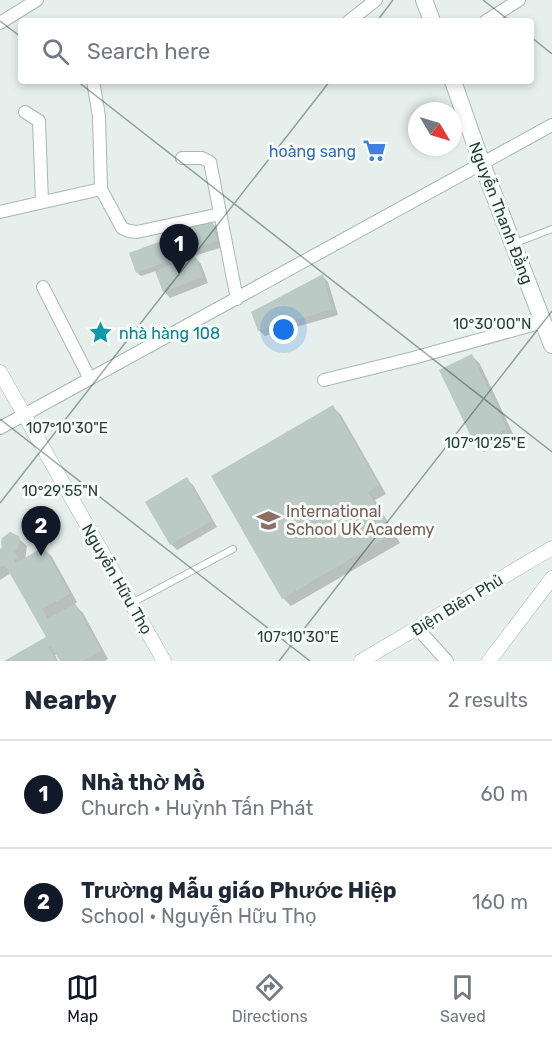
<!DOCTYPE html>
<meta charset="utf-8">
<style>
body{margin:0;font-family:Rubik,sans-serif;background:#f2f2f3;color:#1f2937}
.compass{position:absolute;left:408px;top:102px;width:54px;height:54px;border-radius:50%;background:#fff;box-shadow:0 3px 9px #0003;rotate:128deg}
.you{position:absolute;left:284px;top:330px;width:21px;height:21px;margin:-15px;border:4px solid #fff;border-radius:50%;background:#1a73e8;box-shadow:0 0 0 9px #1a73e833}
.badge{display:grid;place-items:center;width:39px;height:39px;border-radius:50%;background:#111827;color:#fff;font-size:20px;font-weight:700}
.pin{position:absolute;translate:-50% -50px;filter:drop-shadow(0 2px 3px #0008)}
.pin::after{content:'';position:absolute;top:32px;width:21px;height:18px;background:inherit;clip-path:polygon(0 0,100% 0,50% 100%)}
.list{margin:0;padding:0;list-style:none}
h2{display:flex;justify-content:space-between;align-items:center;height:78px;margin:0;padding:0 24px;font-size:26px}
h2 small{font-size:20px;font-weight:400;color:#747a83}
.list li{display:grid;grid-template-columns:39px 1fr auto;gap:18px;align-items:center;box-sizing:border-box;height:108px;padding:0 24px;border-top:2px solid #e0e1e3}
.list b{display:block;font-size:22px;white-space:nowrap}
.list p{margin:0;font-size:20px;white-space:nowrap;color:#747a83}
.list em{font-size:20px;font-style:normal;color:#747a83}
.icon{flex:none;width:33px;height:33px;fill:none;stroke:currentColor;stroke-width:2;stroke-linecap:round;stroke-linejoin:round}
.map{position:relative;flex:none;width:552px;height:661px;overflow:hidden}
.search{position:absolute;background:#fff;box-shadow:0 3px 9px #0003;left:18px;right:18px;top:18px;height:66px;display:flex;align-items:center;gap:15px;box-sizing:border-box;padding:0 21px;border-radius:6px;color:#747a83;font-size:22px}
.sheet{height:294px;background:#fff}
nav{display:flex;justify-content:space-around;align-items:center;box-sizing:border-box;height:84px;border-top:2px solid #e0e1e3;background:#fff;font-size:16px;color:#747a83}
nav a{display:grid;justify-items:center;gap:3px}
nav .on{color:#111827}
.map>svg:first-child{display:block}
.shadow{fill:#0003;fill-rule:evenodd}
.building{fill:#bbcac4}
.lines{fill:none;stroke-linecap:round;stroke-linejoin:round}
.service-casing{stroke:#a8b8b2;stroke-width:8}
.minor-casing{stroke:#a8b8b2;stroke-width:14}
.tertiary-casing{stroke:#a8b8b2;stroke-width:15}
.secondary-casing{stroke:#a4bbb3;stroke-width:18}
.service{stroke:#fff;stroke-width:6}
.minor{stroke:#fff;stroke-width:12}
.tertiary{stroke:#fff;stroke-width:14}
.secondary{stroke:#fff;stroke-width:16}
.ticks{fill:none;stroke:#24423a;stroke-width:1.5;stroke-opacity:0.45}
.labels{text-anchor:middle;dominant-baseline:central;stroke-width:6;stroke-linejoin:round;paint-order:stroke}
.shop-label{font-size:16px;fill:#366cbe;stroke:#f7fbf9;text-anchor:end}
.street-label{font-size:16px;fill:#24423a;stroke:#f7fbf9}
.culture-label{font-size:16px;fill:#0d838f;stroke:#f7fbf9;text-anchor:start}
.education-label{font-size:16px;fill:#785e54;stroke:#f7fbf9;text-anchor:start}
.ticks-label{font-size:15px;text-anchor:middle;fill:#24423a;stroke:#f7fbf9;stroke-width:6;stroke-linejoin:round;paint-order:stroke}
</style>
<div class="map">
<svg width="552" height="661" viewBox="0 0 552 661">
<rect width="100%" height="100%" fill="#e6efeb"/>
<path class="shadow" d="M 212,223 L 218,229 L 223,247 L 194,256 L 201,264 L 208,283 L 170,298 L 164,291 L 156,271 L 141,276 L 137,272 L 164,242 L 171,249 ZM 170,252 L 181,263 L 175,265 Z
M 323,276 L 328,282 L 338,315 L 265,336 L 259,330 Z
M 472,356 L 480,364 L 515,438 L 484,452 L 476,444 Z
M 333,407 L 341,415 L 386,494 L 375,500 L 400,543 L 291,606 L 283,598 Z
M 186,479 L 193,485 L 217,527 L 177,550 L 171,544 Z
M 18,538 L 27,546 L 25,560 L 44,549 L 52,557 L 77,602 L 74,604 L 83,613 L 108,659 L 105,661 L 62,661 L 57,654 L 55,655 L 58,661 L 7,661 L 48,637 L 11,573 L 0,580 L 0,550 Z"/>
<path class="building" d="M 212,221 L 218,241 L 171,256 L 165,234 Z
M 164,240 L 171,260 L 136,273 L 129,253 Z
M 195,256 L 203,277 L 163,292 L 155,271 Z
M 323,274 L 332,309 L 258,331 L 251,312 Z
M 472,354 L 507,429 L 475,445 L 439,370 Z
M 333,405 L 379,485 L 368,492 L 393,534 L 282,599 L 211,476 Z
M 187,477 L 212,521 L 170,545 L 145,502 Z
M 10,532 L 19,536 L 20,541 L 18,548 L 14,552 L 18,557 L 14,560 L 16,563 L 44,547 L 70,594 L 42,609 L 48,619 L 75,603 L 101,651 L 82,661 L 60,661 L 50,645 L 48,647 L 56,661 L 4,661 L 46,637 L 5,565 L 0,567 L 0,549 L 2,547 L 1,542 L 2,538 Z"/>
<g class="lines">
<defs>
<path id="service" d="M 513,244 L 552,229
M 130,604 L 233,549"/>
<path id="minor" d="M 349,21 L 376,0
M 486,21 L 519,0
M 0,23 L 37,0
M 93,81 L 99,116 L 101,189 L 122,228 L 129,231 L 137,232 L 220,214
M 25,112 L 39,121 L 42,202
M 182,158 L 202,158 L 210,162 L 237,299
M 0,212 L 101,189
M 43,287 L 90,379
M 324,380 L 413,358 L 543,322
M 0,428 L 552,125
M 418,629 L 447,661"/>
<path id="tertiary" d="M 0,372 L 164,661
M 361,661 L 552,548
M 489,661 L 552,578"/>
<path id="secondary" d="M 424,0 L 432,21
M 453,81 L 482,164 L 552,345"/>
</defs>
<use href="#service" class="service-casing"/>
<use href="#minor" class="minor-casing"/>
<use href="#tertiary" class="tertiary-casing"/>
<use href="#secondary" class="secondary-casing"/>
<use href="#service" class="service"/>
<use href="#minor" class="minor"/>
<use href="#tertiary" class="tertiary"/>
<use href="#secondary" class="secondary"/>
</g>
<path class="ticks" d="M 483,0 L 510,21M 0,21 L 21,37M 377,21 L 393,0M 531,37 L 552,54M 77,81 L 552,452M 0,419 L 310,661M 0,503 L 330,81M 279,661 L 552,311"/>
<defs>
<symbol id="supermarket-bare" viewBox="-9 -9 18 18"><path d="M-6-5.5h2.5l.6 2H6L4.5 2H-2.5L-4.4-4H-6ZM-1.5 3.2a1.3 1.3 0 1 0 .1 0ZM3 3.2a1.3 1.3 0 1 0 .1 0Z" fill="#3f7fe0" stroke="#f7fbf9" stroke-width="2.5" paint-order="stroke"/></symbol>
<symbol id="sight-bare" viewBox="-9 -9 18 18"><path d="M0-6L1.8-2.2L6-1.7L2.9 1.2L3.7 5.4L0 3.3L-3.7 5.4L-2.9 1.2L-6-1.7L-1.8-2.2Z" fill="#0f9aa8" stroke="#f7fbf9" stroke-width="2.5" paint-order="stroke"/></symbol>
<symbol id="school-bare" viewBox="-9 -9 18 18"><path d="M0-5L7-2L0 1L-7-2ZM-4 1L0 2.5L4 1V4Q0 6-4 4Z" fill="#8d6e63" stroke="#f7fbf9" stroke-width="2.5" paint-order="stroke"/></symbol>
</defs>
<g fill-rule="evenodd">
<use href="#supermarket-bare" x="358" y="134" width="33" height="33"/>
<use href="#sight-bare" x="84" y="316" width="33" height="33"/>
<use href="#school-bare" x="252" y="504" width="33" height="33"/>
</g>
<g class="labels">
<g class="shop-label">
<text x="356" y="151">hoàng sang</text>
</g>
<g class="street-label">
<text transform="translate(501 213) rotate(69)">Nguyễn Thanh Đằng</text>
<text transform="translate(117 579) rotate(60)">Nguyễn Hữu Thọ</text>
<text transform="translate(457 605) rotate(-31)">Điện Biên Phủ</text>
</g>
<g class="culture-label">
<text x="119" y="333">nhà hàng 108</text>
</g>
<g class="education-label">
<text x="286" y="511">International<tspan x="286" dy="18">School UK Academy</tspan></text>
</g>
</g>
<g class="ticks-label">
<text x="492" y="329">10°30'00"N</text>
<text x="67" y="433">107°10'30"E</text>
<text x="485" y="448">107°10'25"E</text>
<text x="60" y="496">10°29'55"N</text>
<text x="298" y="642">107°10'30"E</text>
</g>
</svg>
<svg class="compass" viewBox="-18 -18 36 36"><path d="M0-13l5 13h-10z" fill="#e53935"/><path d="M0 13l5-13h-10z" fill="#747a83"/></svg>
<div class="you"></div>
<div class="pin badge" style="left:179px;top:274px">1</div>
<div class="pin badge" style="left:41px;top:556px">2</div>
<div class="search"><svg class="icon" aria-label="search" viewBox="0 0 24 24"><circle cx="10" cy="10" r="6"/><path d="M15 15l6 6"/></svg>Search here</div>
</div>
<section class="sheet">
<h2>Nearby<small>2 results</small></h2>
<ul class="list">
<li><span class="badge">1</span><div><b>Nhà thờ Mồ</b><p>Church · Huỳnh Tấn Phát</p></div><em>60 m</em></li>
<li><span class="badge">2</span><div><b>Trường Mẫu giáo Phước Hiệp</b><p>School · Nguyễn Hữu Thọ</p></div><em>160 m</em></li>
</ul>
</section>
<nav>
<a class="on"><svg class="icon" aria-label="map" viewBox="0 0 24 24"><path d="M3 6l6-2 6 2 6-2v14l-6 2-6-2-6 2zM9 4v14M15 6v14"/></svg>Map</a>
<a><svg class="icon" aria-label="directions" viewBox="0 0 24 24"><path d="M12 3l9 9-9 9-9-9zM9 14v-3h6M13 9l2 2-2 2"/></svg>Directions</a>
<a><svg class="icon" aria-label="saved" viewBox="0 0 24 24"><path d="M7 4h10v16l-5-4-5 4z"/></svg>Saved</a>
</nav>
